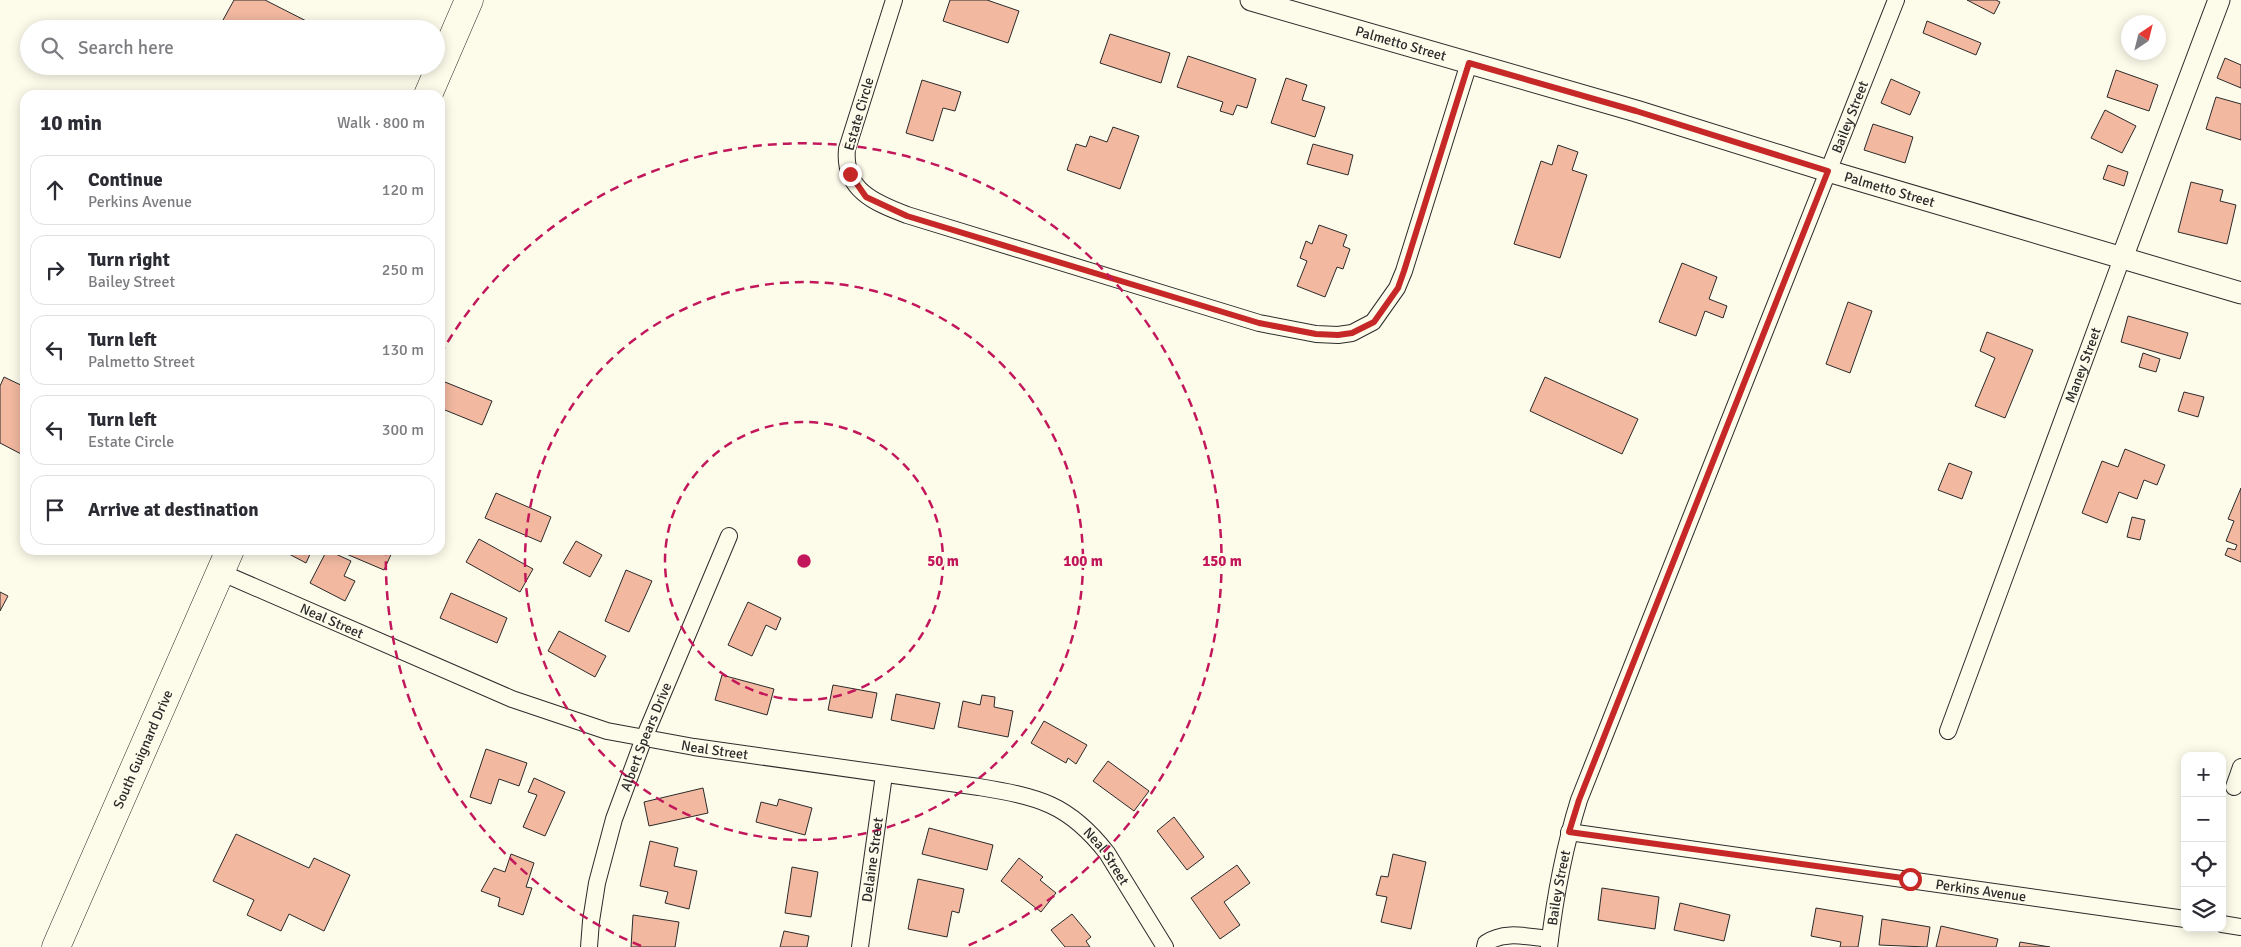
<!DOCTYPE html>
<meta charset="utf-8">
<style>
body{margin:0;font-family:Signika,sans-serif;background:#f2f2f3;color:#2b2b33}
.controls{position:absolute;right:15px;bottom:15px;display:grid;overflow:hidden;border-radius:10px;box-shadow:0 2px 12px #0003}
.controls button{width:45px;height:45px;display:grid;place-items:center;padding:0;border:0;border-bottom:1px solid #e1e1e2;background:#fff;color:#2b2b33;font:25px sans-serif}
.compass{position:absolute;left:2121px;top:15px;width:45px;height:45px;border-radius:50%;background:#fff;box-shadow:0 2px 12px #0003;rotate:35deg}
.stop{position:absolute;width:15px;height:15px;margin:-11px;border:4px solid #c62828;border-radius:50%;background:#fff}
.stop.end{background:#c62828;border-color:#fff;box-shadow:0 1px 5px #0008}
.list{margin:0;padding:0;list-style:none}
h2{display:flex;justify-content:space-between;align-items:center;height:65px;margin:0;padding:0 20px;font-size:21px}
h2 small{font-size:16px;font-weight:400;color:#7c7c81}
.list li{display:grid;grid-template-columns:32px 1fr auto;gap:15px;align-items:center;box-sizing:border-box;height:70px;margin:0 10px 10px;padding:0 10px;border:1px solid #e1e1e2;border-radius:15px}
.list b{display:block;font-size:19px;white-space:nowrap}
.list p{margin:0;font-size:16px;white-space:nowrap;color:#7c7c81}
.list em{font-size:16px;font-style:normal;color:#7c7c81}
.icon{flex:none;width:28px;height:28px;fill:none;stroke:currentColor;stroke-width:2;stroke-linecap:round;stroke-linejoin:round}
.map{position:relative;flex:none;width:2241px;height:947px;overflow:hidden}
.search{position:absolute;background:#fff;box-shadow:0 2px 12px #0003;left:20px;top:20px;width:425px;height:55px;display:flex;align-items:center;gap:12px;box-sizing:border-box;padding:0 18px;border-radius:28px;color:#7c7c81;font-size:19px}
.panel{position:absolute;background:#fff;box-shadow:0 2px 12px #0003;left:20px;top:90px;width:425px;height:465px;border-radius:15px}
.map>svg:first-child{display:block}
.building{fill:#f2b8a0;stroke:#2b2b2b}
.lines{fill:none;stroke-linecap:round;stroke-linejoin:round}
.minor-casing{stroke:#2b2b2b;stroke-width:18}
.tertiary-casing{stroke:#2b2b2b;stroke-width:23}
.trunk-casing{stroke:#2b2b2b;stroke-width:29}
.minor{stroke:#fdfbea;stroke-width:16}
.tertiary{stroke:#fdfbea;stroke-width:21}
.trunk{stroke:#fdfbea;stroke-width:28}
.route{stroke:#c62828;stroke-width:6}
.ring{fill:none;stroke:#c2185b;stroke-width:2.5;stroke-dasharray:9 6}
.labels{text-anchor:middle;dominant-baseline:central;stroke-width:4;stroke-linejoin:round;paint-order:stroke}
.street-label{font-size:14px;fill:#2b2b2b;stroke:#fdfbea}
.centre{fill:#c2185b;stroke:#fdfbea;stroke-width:2.5}
.ring-label{font-size:15px;text-anchor:middle;font-weight:bold;fill:#c2185b;stroke:#fdfbea;stroke-width:4;stroke-linejoin:round;paint-order:stroke}
</style>
<div class="map">
<svg width="2241" height="947" viewBox="0 0 2241 947">
<rect width="100%" height="100%" fill="#fdfbea"/>
<path class="building" d="M 234,0 L 265,0 L 322,29 L 242,29 L 223,20 Z
M 950,0 L 987,0 L 1019,11 L 1008,43 L 943,21 Z
M 1967,0 L 1996,0 L 2000,2 L 1994,14 Z
M 1927,21 L 1981,43 L 1976,55 L 1923,33 Z
M 1110,34 L 1170,53 L 1161,83 L 1100,63 Z
M 1188,56 L 1256,79 L 1247,108 L 1237,105 L 1233,115 L 1220,111 L 1223,102 L 1177,87 Z
M 2225,58 L 2241,65 L 2241,88 L 2217,78 Z
M 2116,70 L 2158,85 L 2149,111 L 2107,97 Z
M 1286,78 L 1307,85 L 1302,100 L 1325,107 L 1315,137 L 1271,123 Z
M 1891,79 L 1920,92 L 1910,115 L 1881,103 Z
M 922,80 L 961,92 L 955,111 L 943,108 L 933,141 L 906,133 Z
M 2216,97 L 2241,104 L 2241,140 L 2206,129 Z
M 2105,110 L 2136,126 L 2122,153 L 2091,138 Z
M 1873,124 L 1913,137 L 1905,163 L 1864,150 Z
M 1113,127 L 1139,136 L 1120,189 L 1067,170 L 1076,144 L 1086,147 L 1090,136 L 1107,142 Z
M 1313,144 L 1353,155 L 1348,175 L 1307,164 Z
M 1558,145 L 1578,152 L 1572,170 L 1587,175 L 1560,258 L 1514,244 L 1541,161 L 1552,165 Z
M 2108,165 L 2128,172 L 2124,186 L 2103,179 Z
M 2191,182 L 2223,190 L 2220,201 L 2236,205 L 2227,244 L 2178,232 Z
M 1319,225 L 1347,235 L 1343,246 L 1350,249 L 1343,269 L 1337,267 L 1325,297 L 1297,286 L 1307,261 L 1300,258 L 1306,241 L 1312,244 Z
M 1682,263 L 1717,277 L 1709,299 L 1727,306 L 1723,318 L 1705,311 L 1696,336 L 1659,322 Z
M 1848,302 L 1872,311 L 1850,373 L 1826,364 Z
M 2128,316 L 2188,333 L 2180,359 L 2121,342 Z
M 1987,332 L 2033,350 L 2005,418 L 1975,406 L 1995,358 L 1980,351 Z
M 2143,353 L 2160,359 L 2156,372 L 2139,367 Z
M 4,377 L 25,387 L 25,456 L 0,443 L 0,386 Z
M 1545,377 L 1638,419 L 1622,454 L 1530,411 Z
M 440,380 L 492,401 L 482,425 L 440,408 Z
M 2184,392 L 2204,397 L 2198,417 L 2178,411 Z
M 2125,449 L 2165,465 L 2157,485 L 2144,480 L 2137,499 L 2119,492 L 2107,523 L 2082,513 L 2102,461 L 2118,467 Z
M 1949,463 L 1972,472 L 1962,499 L 1938,490 Z
M 2241,488 L 2241,562 L 2225,555 L 2228,548 L 2235,550 L 2237,545 L 2226,541 L 2234,521 L 2228,519 Z
M 496,493 L 551,517 L 541,542 L 485,518 Z
M 2132,517 L 2145,520 L 2140,540 L 2127,537 Z
M 479,539 L 533,569 L 520,592 L 466,562 Z
M 576,541 L 602,555 L 590,577 L 563,563 Z
M 291,550 L 312,550 L 306,563 L 289,554 Z
M 327,550 L 351,561 L 344,576 L 355,581 L 345,601 L 310,583 Z
M 345,550 L 393,550 L 384,570 L 344,553 Z
M 626,570 L 652,581 L 629,632 L 605,621 Z
M 0,592 L 8,596 L 0,611 Z
M 451,593 L 507,618 L 497,643 L 440,618 Z
M 748,602 L 781,618 L 776,630 L 766,625 L 752,656 L 728,645 Z
M 559,631 L 606,656 L 595,677 L 548,651 Z
M 722,675 L 774,689 L 767,715 L 715,700 Z
M 833,685 L 877,693 L 872,718 L 828,710 Z
M 896,694 L 940,703 L 934,729 L 891,720 Z
M 982,695 L 995,697 L 994,707 L 1013,711 L 1008,737 L 958,727 L 963,701 L 980,705 Z
M 1044,721 L 1087,745 L 1076,764 L 1068,758 L 1066,763 L 1031,743 Z
M 486,749 L 527,763 L 519,786 L 499,779 L 491,804 L 470,797 Z
M 1108,761 L 1149,791 L 1134,811 L 1093,781 Z
M 534,778 L 565,792 L 545,836 L 523,827 L 537,795 L 528,792 Z
M 703,788 L 708,813 L 649,826 L 644,802 Z
M 779,799 L 812,808 L 805,835 L 756,822 L 761,802 L 777,806 Z
M 1174,817 L 1204,857 L 1187,870 L 1157,831 Z
M 929,828 L 993,845 L 987,870 L 922,854 Z
M 236,834 L 309,868 L 314,858 L 350,875 L 324,931 L 289,914 L 281,931 L 247,915 L 254,900 L 213,881 Z
M 650,841 L 678,848 L 674,866 L 697,871 L 689,909 L 665,903 L 668,892 L 640,886 Z
M 511,854 L 534,863 L 526,887 L 532,888 L 523,915 L 498,906 L 500,898 L 481,891 L 494,868 L 505,872 Z
M 1393,854 L 1426,862 L 1411,929 L 1381,922 L 1387,897 L 1376,895 L 1381,876 L 1388,877 Z
M 1019,858 L 1043,877 L 1040,880 L 1056,893 L 1041,912 L 1001,881 Z
M 1237,865 L 1250,883 L 1224,902 L 1240,925 L 1220,939 L 1191,898 Z
M 792,867 L 818,872 L 811,917 L 785,913 Z
M 918,879 L 964,889 L 959,913 L 952,911 L 947,937 L 908,929 Z
M 1602,888 L 1659,897 L 1655,929 L 1598,920 Z
M 1680,903 L 1730,915 L 1724,941 L 1674,930 Z
M 1816,908 L 1863,916 L 1858,947 L 1840,947 L 1841,942 L 1811,936 Z
M 1072,914 L 1091,937 L 1086,941 L 1090,947 L 1065,947 L 1051,930 Z
M 633,915 L 679,922 L 675,947 L 631,947 Z
M 1882,919 L 1930,927 L 1927,947 L 1879,945 Z
M 1941,926 L 1998,939 L 1996,947 L 1936,947 Z
M 784,931 L 809,936 L 807,947 L 780,947 Z
M 2020,942 L 2050,947 L 2019,947 Z"/>
<g class="lines">
<defs>
<g id="minor">
<path d="M 894,0 L 847,149 C 843,190 875,203 907,215 L 1259,323 L 1316,334 L 1338,335 L 1352,333 L 1373,322 L 1397,288 L 1404,271 L 1469,63"/>
<path id="s1" d="M 220,572 L 512,699 L 607,731 L 694,747 L 979,787 C 1038,797 1068,803 1107,853 L 1165,947"/>
<path id="s2" d="M 1948,731 L 2122,258"/>
<path d="M 2234,787 L 2241,767"/>
<path id="s3" d="M 1569,832 L 2185,919"/>
<path d="M 2222,924 L 2241,927"/>
<path id="s4" d="M 589,947 L 591,921 L 597,883 L 614,819 L 644,738 L 729,536"/>
<path id="s5" d="M 860,947 L 884,775"/>
<path d="M 1485,947 L 1486,943 C 1505,930 1528,937 1550,939"/>
<path id="s6" d="M 1549,947 C 1555,897 1564,848 1579,800 L 1896,0"/>
</g>
<g id="tertiary">
<path id="s7" d="M 1251,0 L 1636,111 L 1828,171 L 2241,293"/>
<path d="M 2122,258 L 2219,0"/>
</g>
<g id="trunk">
<path d="M 428,95 L 469,0"/>
<path id="s8" d="M 56,947 L 230,550"/>
</g>
</defs>
<use href="#minor" class="minor-casing"/>
<use href="#tertiary" class="tertiary-casing"/>
<use href="#trunk" class="trunk-casing"/>
<use href="#minor" class="minor"/>
<use href="#tertiary" class="tertiary"/>
<use href="#trunk" class="trunk"/>
</g>
<g class="lines">
<path class="route" d="M 850,174 L 866,197 L 907,216 L 1259,323 L 1316,334 L 1338,335 L 1352,333 L 1374,322 L 1398,288 L 1404,271 L 1469,63 L 1636,111 L 1828,171 L 1579,800 L 1569,832 L 1910,879"/>
</g>
<g class="ring">
<circle cx="804" cy="561" r="139"/>
<circle cx="804" cy="561" r="279"/>
<path d="M641 946A418 418 0 0 1 386 550M440 355A418 418 0 1 1 967 946"/>
</g>
<g class="labels">
<g class="street-label">
<text stroke="none"><textPath href="#s7" startOffset="156">Palmetto Street</textPath></text>
<text transform="translate(859 114) rotate(-74)">Estate Circle</text>
<text stroke="none"><textPath href="#s6" startOffset="885">Bailey Street</textPath></text>
<text stroke="none"><textPath href="#s7" startOffset="666">Palmetto Street</textPath></text>
<text stroke="none"><textPath href="#s2" startOffset="390">Maney Street</textPath></text>
<text stroke="none"><textPath href="#s1" startOffset="122">Neal Street</textPath></text>
<text stroke="none"><textPath href="#s4" startOffset="219">Albert Spears Drive</textPath></text>
<text stroke="none"><textPath href="#s8" startOffset="216">South Guignard Drive</textPath></text>
<text stroke="none"><textPath href="#s1" startOffset="528">Neal Street</textPath></text>
<text stroke="none"><textPath href="#s1" startOffset="946">Neal Street</textPath></text>
<text stroke="none"><textPath href="#s5" startOffset="88">Delaine Street</textPath></text>
<text stroke="none"><textPath href="#s6" startOffset="60">Bailey Street</textPath></text>
<text stroke="none"><textPath href="#s3" startOffset="416">Perkins Avenue</textPath></text>
</g>
</g>
<circle cx="804" cy="561" r="8" class="centre"/>
<g class="ring-label">
<text x="943" y="566">50 m</text>
<text x="1083" y="566">100 m</text>
<text x="1222" y="566">150 m</text>
</g>
</svg>
<div class="controls">
<button>+</button>
<button>−</button>
<button><svg class="icon" aria-label="locate" viewBox="0 0 24 24"><circle cx="12" cy="12" r="6"/><path d="M12 2v4M12 18v4M2 12h4M18 12h4"/></svg></button>
<button><svg class="icon" aria-label="layers" viewBox="0 0 24 24"><path d="M12 4l9 5-9 5-9-5zM3 14l9 5 9-5"/></svg></button>
</div>
<svg class="compass" viewBox="-18 -18 36 36"><path d="M0-13l5 13h-10z" fill="#e53935"/><path d="M0 13l5-13h-10z" fill="#7c7c81"/></svg>
<div class="stop" style="left:1910px;top:879px"></div>
<div class="stop end" style="left:850px;top:174px"></div>
<div class="search"><svg class="icon" aria-label="search" viewBox="0 0 24 24"><circle cx="10" cy="10" r="6"/><path d="M15 15l6 6"/></svg>Search here</div>
<section class="panel">
<h2>10 min<small>Walk · 800 m</small></h2>
<ul class="list">
<li><svg class="icon" aria-label="ahead" viewBox="0 0 24 24"><path d="M12 20V5M6 11l6-6 6 6"/></svg><div><b>Continue</b><p>Perkins Avenue</p></div><em>120 m</em></li>
<li><svg class="icon" aria-label="right" viewBox="0 0 24 24"><path d="M7 20v-9h11M14 6l5 5-5 5"/></svg><div><b>Turn right</b><p>Bailey Street</p></div><em>250 m</em></li>
<li><svg class="icon" aria-label="left" viewBox="0 0 24 24"><path d="M17 20v-9H6M10 6l-5 5 5 5"/></svg><div><b>Turn left</b><p>Palmetto Street</p></div><em>130 m</em></li>
<li><svg class="icon" aria-label="left" viewBox="0 0 24 24"><path d="M17 20v-9H6M10 6l-5 5 5 5"/></svg><div><b>Turn left</b><p>Estate Circle</p></div><em>300 m</em></li>
<li><svg class="icon" aria-label="arrive" viewBox="0 0 24 24"><path d="M6 21V4h12l-3 4 3 4H6"/></svg><div><b>Arrive at destination</b></div></li>
</ul>
</section>
</div>
